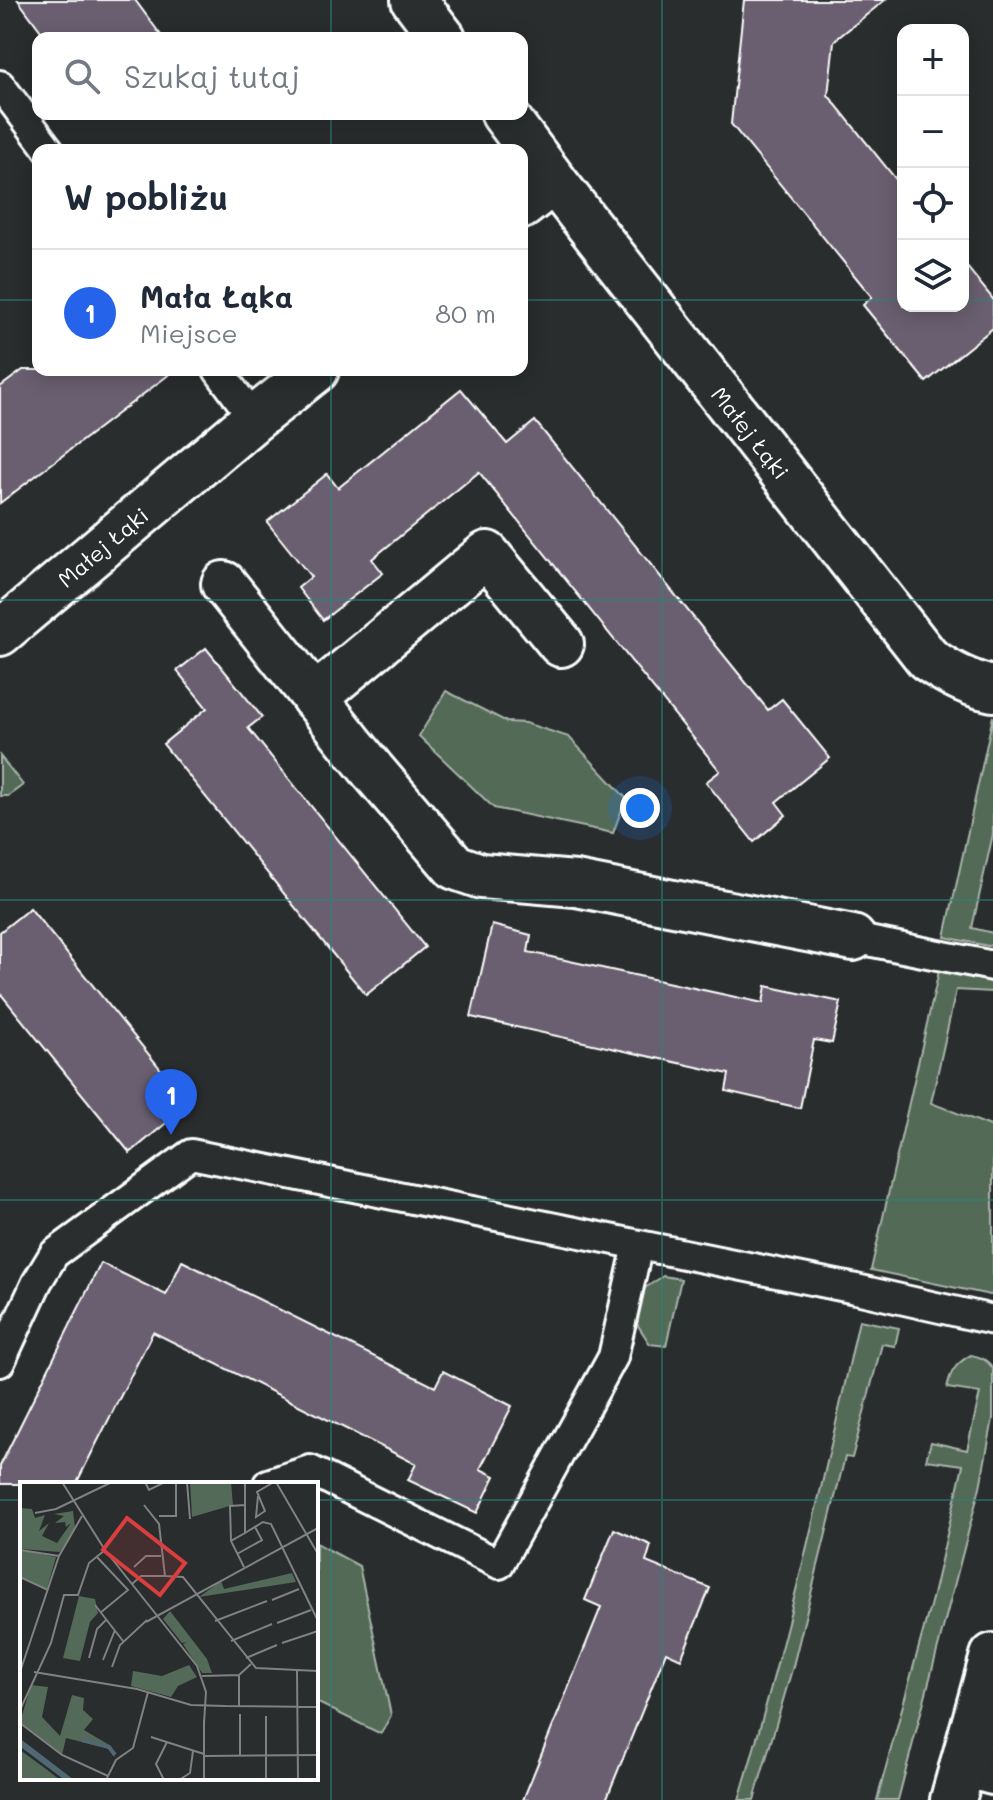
<!DOCTYPE html>
<html lang="pl">
<meta charset="utf-8">
<style>
body{margin:0;font-family:Mali,sans-serif;background:#f2f2f3;color:#1f2937}
.controls{position:absolute;right:24px;top:24px;display:grid;overflow:hidden;border-radius:16px;box-shadow:0 4px 20px #0003}
.controls button{width:72px;height:72px;display:grid;place-items:center;padding:0;border:0;border-bottom:2px solid #e0e1e3;background:#fff;color:#1f2937;font:40px sans-serif}
.you{position:absolute;left:640px;top:808px;width:28px;height:28px;margin:-20px;border:6px solid #fff;border-radius:50%;background:#1a73e8;box-shadow:0 0 0 12px #1a73e833}
.badge{display:grid;place-items:center;width:52px;height:52px;border-radius:50%;background:#2563eb;color:#fff;font-size:26px;font-weight:700}
.pin{position:absolute;translate:-50% -66px;filter:drop-shadow(0 2px 4px #0008)}
.pin::after{content:'';position:absolute;top:42px;width:28px;height:24px;background:inherit;clip-path:polygon(0 0,100% 0,50% 100%)}
.list{margin:0;padding:0;list-style:none}
h2{display:flex;justify-content:space-between;align-items:center;height:104px;margin:0;padding:0 32px;font-size:34px}
h2 small{font-size:26px;font-weight:400;color:#747a83}
.list li{display:grid;grid-template-columns:52px 1fr auto;gap:24px;align-items:center;box-sizing:border-box;height:128px;padding:0 32px;border-top:2px solid #e0e1e3}
.list b{display:block;font-size:30px;white-space:nowrap}
.list p{margin:0;font-size:26px;white-space:nowrap;color:#747a83}
.list em{font-size:26px;font-style:normal;color:#747a83}
.icon{flex:none;width:44px;height:44px;fill:none;stroke:currentColor;stroke-width:2;stroke-linecap:round;stroke-linejoin:round}
.map{position:relative;flex:none;width:993px;height:1800px;overflow:hidden}
.search{position:absolute;background:#fff;box-shadow:0 4px 20px #0003;left:32px;top:32px;width:496px;height:88px;display:flex;align-items:center;gap:20px;box-sizing:border-box;padding:0 28px;border-radius:16px;color:#747a83;font-size:30px}
.panel{position:absolute;background:#fff;box-shadow:0 4px 20px #0003;left:32px;top:144px;width:496px;height:232px;border-radius:16px}
.map>svg:first-child{display:block}
.green{fill:#526a57;stroke:#a8b4ab;stroke-width:2}
.building{fill:#6a5f6f;stroke:#fff;stroke-width:2}
.lines{fill:none;stroke-linecap:round;stroke-linejoin:round}
.service-casing{stroke:#fff;stroke-width:34}
.minor-casing{stroke:#fff;stroke-width:50}
.tertiary-casing{stroke:#fff;stroke-width:50}
.service{stroke:#2a2d2e;stroke-width:28}
.minor{stroke:#2a2d2e;stroke-width:44}
.tertiary{stroke:#2a2d2e;stroke-width:44}
.grid{fill:none;stroke:#27847c;stroke-width:2;stroke-opacity:0.55}
.labels{text-anchor:middle;dominant-baseline:central;stroke-width:8;stroke-linejoin:round;paint-order:stroke}
.street-label{font-size:22px;fill:#fff;stroke:#2a2d2e}
.inset-river{fill:none;stroke:#506874;stroke-width:4}
.inset-road{fill:none;stroke:#7f8182;stroke-width:2}
.view{fill:#da3e3e;fill-opacity:0.15;stroke:#da3e3e;stroke-width:4}
.inset-edge{fill:none;stroke:#fff;stroke-width:4}
</style>
<div class="map">
<svg width="993" height="1800" viewBox="0 0 993 1800">
<rect width="100%" height="100%" fill="#2a2d2e"/>
<filter id="ink" filterUnits="userSpaceOnUse"><feTurbulence type="fractalNoise" baseFrequency=".0125" numOctaves="2"/><feDisplacementMap in="SourceGraphic" scale="16" xChannelSelector="R" yChannelSelector="G"/><feConvolveMatrix kernelMatrix="1 2 1 2 8 2 1 2 1" color-interpolation-filters="sRGB"/></filter>
<g filter="url(#ink)">
<path class="green" d="M 446,691 L 507,722 L 525,723 L 569,737 L 626,798 L 613,833 L 494,808 L 419,736 Z
M 993,716 L 993,834 L 972,928 L 993,933 L 993,945 L 988,946 L 945,937 Z
M 0,756 L 23,785 L 8,796 L 0,796 Z
M 939,971 L 993,980 L 992,992 L 956,990 L 931,1103 L 993,1127 L 993,1294 L 990,1295 L 871,1270 Z
M 663,1276 L 681,1279 L 666,1346 L 650,1344 L 637,1324 L 645,1288 Z
M 859,1320 L 899,1328 L 895,1346 L 882,1344 L 852,1458 L 845,1457 L 793,1666 L 754,1800 L 739,1800 C 786,1642 824,1481 859,1320 Z
M 971,1355 C 981,1357 988,1360 993,1369 L 993,1419 L 980,1487 L 898,1800 L 877,1800 L 933,1595 L 963,1465 L 926,1460 L 931,1442 L 967,1450 L 980,1393 L 947,1388 C 950,1372 956,1363 971,1355 Z
M 316,1543 L 359,1566 L 391,1715 L 381,1734 L 316,1702 Z"/>
<path class="building" d="M 18,0 L 135,0 L 163,38 L 46,38 Z
M 744,0 L 885,0 L 834,41 L 828,95 L 903,188 L 903,306 L 963,306 L 963,262 L 993,299 L 993,328 L 926,382 L 863,305 L 872,297 L 731,124 Z
M 23,370 L 175,370 L 0,503 L 0,387 Z
M 461,389 L 507,444 L 535,421 L 768,710 L 782,699 L 830,758 L 776,802 L 786,815 L 754,842 L 706,782 L 720,771 L 479,472 L 372,559 L 383,573 L 323,620 L 298,588 L 311,577 L 267,522 L 327,474 L 338,488 Z
M 206,648 L 262,717 L 248,728 L 425,947 L 366,995 L 163,744 L 207,708 L 177,671 Z
M 30,908 L 189,1104 L 130,1153 L 0,993 L 0,932 Z
M 492,925 L 531,935 L 528,952 L 763,1003 L 766,986 L 841,1002 L 832,1043 L 814,1040 L 800,1108 L 726,1091 L 729,1074 L 471,1017 Z
M 182,1261 L 435,1387 L 443,1371 L 512,1406 L 480,1469 L 495,1476 L 477,1513 L 408,1480 L 416,1464 L 153,1332 L 76,1484 L 0,1484 L 0,1466 L 101,1263 L 166,1295 Z
M 614,1529 L 651,1545 L 646,1562 L 710,1588 L 681,1659 L 666,1652 L 606,1800 L 523,1800 L 601,1607 L 585,1600 Z"/>
<g class="lines">
<defs>
<path id="service" d="M 0,85 L 49,150
M 218,370 L 254,419
M 853,938 L 993,966
M 0,1362 L 37,1282 L 54,1254 L 191,1154 L 856,1289 L 993,1320
M 268,1484 L 310,1470 L 499,1564 L 613,1357 L 638,1245"/>
<g id="minor">
<path d="M 414,0 L 443,38"/>
<path d="M 504,114 L 554,181"/>
<path id="s1" d="M 522,206 L 554,181 L 928,659 C 948,673 968,684 993,689"/>
<path d="M 224,584 L 373,771 L 455,867 L 481,876 L 576,884 L 853,938"/>
<path id="s2" d="M 0,633 L 254,419 L 316,370"/>
<path d="M 314,698 L 487,554 L 561,644"/>
<path d="M 963,1764 L 993,1772"/>
</g>
<path id="tertiary" d="M 953,1800 L 993,1656"/>
</defs>
<use href="#service" class="service-casing"/>
<use href="#minor" class="minor-casing"/>
<use href="#tertiary" class="tertiary-casing"/>
<use href="#service" class="service"/>
<use href="#minor" class="minor"/>
<use href="#tertiary" class="tertiary"/>
</g>
</g>
<path class="grid" d="M 331,0 L 331,38M 662,0 L 662,1800M 331,114 L 331,150M 0,300 L 38,300M 522,300 L 903,300M 963,300 L 993,300M 331,370 L 331,1800M 0,600 L 993,600M 0,900 L 993,900M 0,1200 L 993,1200M 0,1500 L 22,1500M 316,1500 L 993,1500"/>
<g class="labels">
<g class="street-label">
<text stroke="none"><textPath href="#s1" startOffset="360">Małej Łąki</textPath></text>
<text stroke="none"><textPath href="#s2" startOffset="134">Małej Łąki</textPath></text>
</g>
</g>
<g transform="translate(20 1482)">
<rect width="298" height="298" fill="#2a2d2e"/>
<path d="M 170,0 L 211,0 L 213,23 L 172,35 ZM 0,26 L 12,27 L 15,36 L 25,33 L 19,49 L 29,41 L 22,54 L 37,61 L 51,41 L 46,45 L 45,40 L 35,41 L 44,34 L 34,32 L 53,29 L 55,46 L 40,70 L 0,67 ZM 0,68 L 36,75 L 27,107 L 0,94 ZM 272,91 L 276,100 L 179,115 L 201,99 L 204,107 ZM 59,114 L 75,117 L 78,131 L 70,140 L 60,179 L 43,176 ZM 150,129 L 187,177 L 192,191 L 182,191 L 163,162 L 167,160 L 162,161 L 143,137 ZM 169,183 L 177,195 L 158,204 L 151,215 L 111,204 L 113,189 L 142,194 ZM 11,203 L 28,205 L 22,235 L 40,254 L 52,213 L 64,216 L 63,228 L 73,237 L 64,248 L 91,264 L 95,276 L 90,267 L 46,256 L 42,273 L 0,240 ZM 0,268 L 26,287 L 40,298 L 0,298 Z" fill="#526a57"/>
<path class="inset-river" d="M 62,258 L 89,265 L 95,273M 0,259 L 51,298M 0,262 L 48,298"/>
<path class="inset-road" d="M 42,0 L 85,68 L 177,184 L 186,210 L 184,241M 125,0 L 129,8 L 145,0M 167,0 L 170,37M 256,0 L 298,72M 238,14 L 236,35 L 245,29 L 237,10 L 254,0M 15,31 L 36,27 L 92,0M 139,34 L 156,34 L 156,0M 225,51 L 243,40 L 251,42 L 298,139M 211,59 L 210,24 L 225,23M 0,68 L 39,74M 217,72 L 242,58 L 235,45M 76,74 L 108,108 L 80,131M 114,85 L 126,74 L 141,74M 224,85 L 211,59 L 225,51 L 225,0M 145,94 L 163,95 L 236,186 L 298,189M 0,95 L 28,108M 112,102 L 121,94 L 145,94 L 139,42 L 124,23M 252,118 L 279,107M 75,123 L 103,159M 195,139 L 247,119M 126,140 L 298,46M 257,141 L 291,128M 211,159 L 252,142M 262,161 L 298,149M 69,176 L 77,147 L 86,138M 226,176 L 257,163M 83,178 L 95,148M 92,185 L 100,163 L 127,138M 277,189 L 278,298M 0,190 L 39,74 L 62,34M 14,190 L 117,207 L 171,223 L 205,224M 219,193 L 219,225M 182,194 L 219,193 L 231,182M 203,224 L 298,225M 0,228 L 31,161 L 44,113 L 58,113 L 69,81 L 85,68M 220,232 L 220,273M 246,234 L 246,298M 0,241 L 42,273 L 88,294M 131,255 L 184,272M 184,274 L 298,273M 86,298 L 96,278 L 113,266 L 128,210M 144,298 L 136,282 L 147,260M 159,298 L 170,291 L 173,269M 184,298 L 184,238"/>
<path class="view" d="M 107,36 L 165,81 L 140,113 L 83,68 Z"/>
<rect width="298" height="298" class="inset-edge"/>
</g>
</svg>
<div class="controls">
<button>+</button>
<button>−</button>
<button><svg class="icon" aria-label="locate" viewBox="0 0 24 24"><circle cx="12" cy="12" r="6"/><path d="M12 2v4M12 18v4M2 12h4M18 12h4"/></svg></button>
<button><svg class="icon" aria-label="layers" viewBox="0 0 24 24"><path d="M12 4l9 5-9 5-9-5zM3 14l9 5 9-5"/></svg></button>
</div>
<div class="you"></div>
<div class="pin badge" style="left:171px;top:1135px">1</div>
<div class="search"><svg class="icon" aria-label="search" viewBox="0 0 24 24"><circle cx="10" cy="10" r="6"/><path d="M15 15l6 6"/></svg>Szukaj tutaj</div>
<section class="panel">
<h2>W pobliżu<small></small></h2>
<ul class="list">
<li><span class="badge">1</span><div><b>Mała Łąka</b><p>Miejsce</p></div><em>80 m</em></li>
</ul>
</section>
</div>
